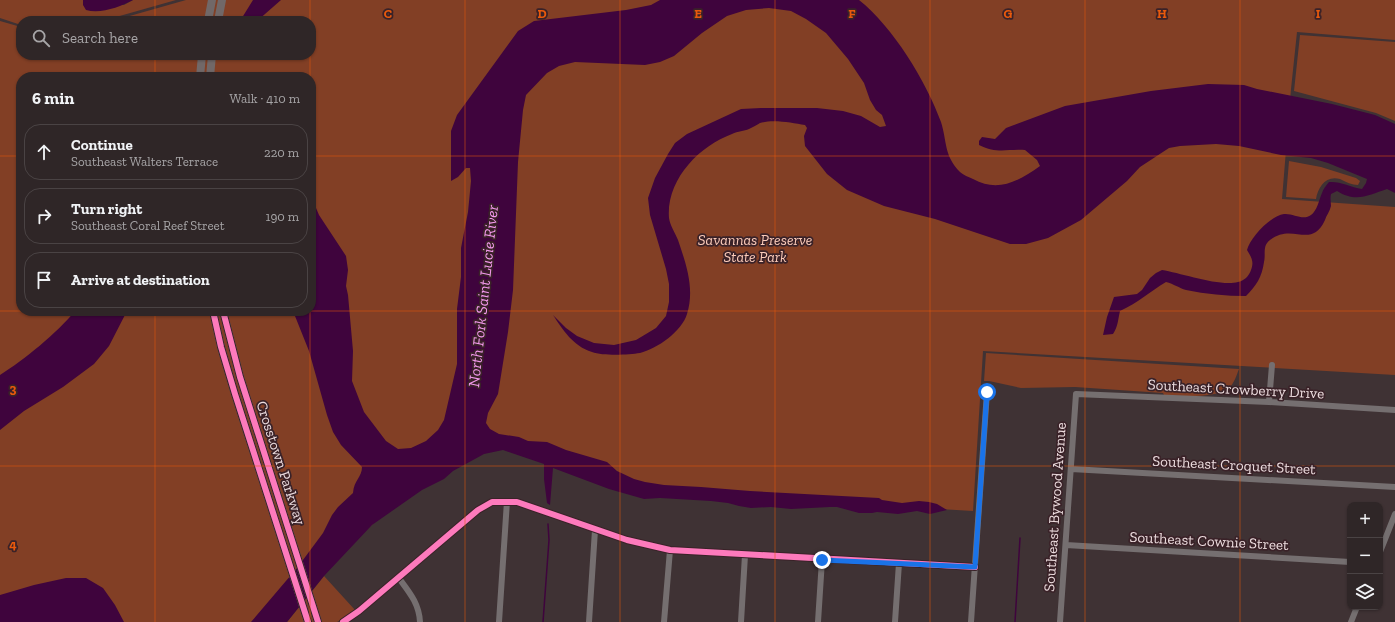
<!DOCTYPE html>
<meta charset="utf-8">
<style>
body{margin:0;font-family:"Zilla Slab",serif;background:#372e2f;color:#f1f3f6}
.controls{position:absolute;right:12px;bottom:12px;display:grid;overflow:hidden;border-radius:8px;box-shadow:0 1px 3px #0004}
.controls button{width:36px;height:36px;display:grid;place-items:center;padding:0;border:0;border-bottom:1px solid #4a4344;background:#2f2627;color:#f1f3f6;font:20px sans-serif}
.stop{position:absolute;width:12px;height:12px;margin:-9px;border:3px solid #1a73e8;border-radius:50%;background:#fff}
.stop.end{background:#1a73e8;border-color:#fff;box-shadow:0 1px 4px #0008}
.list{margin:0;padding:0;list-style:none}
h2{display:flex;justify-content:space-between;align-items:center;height:52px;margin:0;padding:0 16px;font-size:17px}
h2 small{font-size:13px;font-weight:400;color:#a7a5a7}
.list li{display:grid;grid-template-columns:26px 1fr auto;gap:12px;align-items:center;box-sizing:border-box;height:56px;margin:0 8px 8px;padding:0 8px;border:1px solid #4a4344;border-radius:16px}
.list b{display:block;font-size:15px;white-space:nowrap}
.list p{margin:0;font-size:13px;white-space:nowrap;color:#a7a5a7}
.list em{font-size:13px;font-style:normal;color:#a7a5a7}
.icon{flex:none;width:22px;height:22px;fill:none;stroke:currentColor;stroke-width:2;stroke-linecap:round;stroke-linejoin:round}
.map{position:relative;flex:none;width:1395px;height:622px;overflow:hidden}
.search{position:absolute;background:#2f2627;box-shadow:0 1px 3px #0004;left:16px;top:16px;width:300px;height:44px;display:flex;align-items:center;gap:10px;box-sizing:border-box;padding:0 14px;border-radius:16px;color:#a7a5a7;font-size:15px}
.panel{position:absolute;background:#2f2627;box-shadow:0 1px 3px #0004;left:16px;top:72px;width:300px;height:244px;border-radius:16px}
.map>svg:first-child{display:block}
.green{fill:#823f25;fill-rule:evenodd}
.water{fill:#3f043d}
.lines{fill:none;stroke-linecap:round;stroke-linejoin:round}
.stream{stroke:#3f043d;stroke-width:1.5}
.street{stroke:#756f70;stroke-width:6}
.secondary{stroke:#716868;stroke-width:8}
.cycleway-casing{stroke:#3a2228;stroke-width:8}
.cycleway{stroke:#fd7abc;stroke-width:6}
.route{stroke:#1a73e8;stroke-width:5}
.grid{fill:none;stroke:#e8590c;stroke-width:1;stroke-opacity:0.55}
.labels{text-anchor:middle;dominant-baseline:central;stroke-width:3.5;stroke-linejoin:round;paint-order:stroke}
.park-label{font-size:15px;font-style:italic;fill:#fccbb9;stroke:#3a2228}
.street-label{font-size:15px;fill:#ecdcde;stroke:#3a2228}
.water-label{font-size:16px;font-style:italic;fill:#f499ee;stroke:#3a2228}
.grid-label{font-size:13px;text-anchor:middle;font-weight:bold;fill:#e8590c;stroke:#3a2228;stroke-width:3.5;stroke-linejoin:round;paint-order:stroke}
</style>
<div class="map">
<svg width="1395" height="622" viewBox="0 0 1395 622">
<rect width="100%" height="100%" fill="#3f3234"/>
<path class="green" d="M 0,0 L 83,0 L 84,5 L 124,5 L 133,0 L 176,0 L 102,21 L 21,21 L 21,25 L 0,18 Z
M 186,0 L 1395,0 L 1395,40 L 1297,32 L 1291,89 L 1282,199 L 1395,207 L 1395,375 L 983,351 L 973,511 L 673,493 L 473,432 L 266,622 L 0,622 L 0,21 L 21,27 L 21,55 L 311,55 L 311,21 L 112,21 ZM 21,77 L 311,77 L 311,311 L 21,311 Z
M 1300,35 L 1395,42 L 1395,121 L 1376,113 L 1294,91 Z
M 1289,161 L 1321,167 L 1356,178 L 1360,181 L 1358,185 C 1352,185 1346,182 1340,179 C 1326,175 1318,187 1316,199 L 1286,197 Z
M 986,353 L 1239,369 C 1237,374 1234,384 1229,388 C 1213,399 1182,396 1164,395 L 1163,393 L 1075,387 L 1021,388 L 989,381 L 984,381 Z
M 324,576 L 355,610 L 345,618 L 337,622 L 287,622 Z"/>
<path class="water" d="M 83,0 L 133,0 C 120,7 101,14 86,10 L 83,5 Z
M 253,0 L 281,0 L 257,21 L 240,21 Z
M 660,0 L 859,0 C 893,27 926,81 941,122 C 947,141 944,156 960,172 C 963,175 969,177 973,179 C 998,193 1019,181 1040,166 L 1037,160 L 1025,150 C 1006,149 997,154 979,145 L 979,141 L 982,137 L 995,139 L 1006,128 L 1065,106 L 1151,91 L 1208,84 L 1244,85 L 1257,89 L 1332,104 L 1375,115 L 1395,124 L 1395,193 L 1387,189 C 1369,195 1356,203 1337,191 L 1331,194 C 1330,198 1331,203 1331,206 C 1330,211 1326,216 1325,220 C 1311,250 1293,222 1270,240 C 1262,246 1266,254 1264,262 C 1262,277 1256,286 1246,296 C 1226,296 1206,294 1186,290 C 1179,288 1174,284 1166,282 C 1149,292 1138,303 1120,311 C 1118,319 1118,327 1113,334 L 1103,335 L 1107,317 L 1114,297 L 1137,294 L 1142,290 L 1150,278 L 1156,273 L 1162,270 C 1181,273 1220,287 1238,282 C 1244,281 1249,276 1251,270 C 1254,262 1252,258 1247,250 C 1250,238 1270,216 1284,214 C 1293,213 1303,221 1311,215 C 1317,211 1319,200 1322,193 C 1323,189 1326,186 1329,182 C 1340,181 1350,187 1362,189 L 1366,183 L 1367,179 L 1328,163 L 1311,158 L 1281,155 L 1239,146 L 1216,144 L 1180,146 L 1169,148 L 1140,167 L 1127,181 L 1081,220 L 1048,238 L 1026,244 L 1010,244 L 935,219 L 884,206 L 847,190 L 827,174 L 805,146 L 804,136 L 807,128 L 805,125 C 792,123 774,119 760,123 C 757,125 753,127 749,129 C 744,131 738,131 732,134 C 699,146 666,180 669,218 C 670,225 675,233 678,240 C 686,264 695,288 687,314 C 682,331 657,349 640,353 C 628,355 603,356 592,352 C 573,346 563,330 553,315 L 566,328 L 577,336 L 594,343 L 614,345 L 636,340 L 656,328 L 666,316 L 669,302 L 669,284 L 666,269 L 650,215 L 648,198 L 655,178 L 668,154 L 675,143 L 687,134 L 741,109 L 761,108 L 817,108 L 843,111 L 861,116 L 880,127 L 886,126 L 882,115 L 876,110 L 870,100 L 864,83 L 848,59 L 826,33 L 806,19 L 791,11 L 769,8 L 746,10 L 727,16 L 702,33 L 674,56 L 660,62 L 645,65 L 575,62 L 559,66 L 547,73 L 526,95 L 523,110 L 518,162 L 513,290 L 508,332 L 498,394 L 488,413 L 486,423 L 490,429 L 499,434 L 519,437 L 528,441 L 547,442 L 566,450 L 607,462 L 617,471 L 634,479 L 645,482 L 664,485 L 701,487 L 750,491 L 879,498 L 882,500 L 902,503 L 919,501 L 929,502 L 937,504 L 947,510 L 930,514 L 917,511 L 898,514 L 877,512 L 872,513 L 859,513 L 837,507 L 830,507 L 791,509 L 771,507 L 751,508 L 739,506 L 728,503 L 711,501 L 660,498 L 644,499 L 609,489 L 553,468 L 550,505 L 547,503 L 544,479 L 544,464 L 503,450 L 484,454 L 453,471 L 444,479 L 422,490 L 372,525 L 324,576 L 287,622 L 251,622 L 297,568 L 323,533 L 332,515 L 338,507 L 353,493 C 354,480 362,477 362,467 L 341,445 L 333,432 L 327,415 L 309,351 L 293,311 L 311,311 L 311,200 L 316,208 L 319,215 L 346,256 L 348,270 L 346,286 L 348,295 L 353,351 L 352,381 L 364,412 L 386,441 L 398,449 L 411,448 L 426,441 L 438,430 L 444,420 L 457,364 L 457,309 L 461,277 L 461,248 L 468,212 L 471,181 L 470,168 L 466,168 L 458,177 L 451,181 L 451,131 L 457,115 L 518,31 L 534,21 L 626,10 L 651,5 Z
M 75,311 L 127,311 L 109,346 L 94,364 L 63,387 L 24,411 L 0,430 L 0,375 C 24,360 57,333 75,311 Z
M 66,578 L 86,578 L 103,588 L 115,605 L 124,622 L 0,622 L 0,595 L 34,585 Z"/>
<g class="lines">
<path class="stream" d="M 543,622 L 549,540 L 548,524
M 1015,622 L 1020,538"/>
<path class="street" d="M 1269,402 L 1272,365
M 1071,469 L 1395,487
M 1066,545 L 1350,562
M 1380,552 L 1395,514
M 398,577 C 409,592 419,603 420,622
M 343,622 L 359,611 L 478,510 L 492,502 L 517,502 L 627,540 L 670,550 L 975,567
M 499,622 L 507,501
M 589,622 L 595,530
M 664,622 L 670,550
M 741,622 L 745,555
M 818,622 L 822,560
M 895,622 L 899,563
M 971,622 L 987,392
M 1060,622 L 1076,394 L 1269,402 L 1395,410
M 1351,622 L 1357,607"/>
<path class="secondary" d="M 208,21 L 212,0
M 218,21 L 222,0
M 200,77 L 202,55
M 210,77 L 212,55
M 213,311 L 221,347 L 235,394 L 308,622
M 223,311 L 240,377 L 318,622"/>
<defs>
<path id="cycleway" d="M 213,311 L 221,347 L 235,394 L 308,622
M 223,311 L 240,377 L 318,622
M 343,622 L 359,611 L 478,510 L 492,502 L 517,502 L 627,540 L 670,550 L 975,567"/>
</defs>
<use href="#cycleway" class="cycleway-casing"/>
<use href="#cycleway" class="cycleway"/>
</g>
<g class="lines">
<path class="route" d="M 822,560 L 975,567 L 987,392"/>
</g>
<path class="grid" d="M 155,0 L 155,21M 310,0 L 310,21M 465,0 L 465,622M 620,0 L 620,622M 775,0 L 775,622M 930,0 L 930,622M 1085,0 L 1085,622M 1240,0 L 1240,622M 155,55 L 155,77M 310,55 L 310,77M 0,156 L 21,156M 311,156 L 1395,156M 0,311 L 21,311M 21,311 L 311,311M 155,311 L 155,622M 310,311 L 310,622M 311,311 L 1395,311M 0,466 L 1395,466"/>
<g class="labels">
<g class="park-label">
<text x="755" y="240">Savannas Preserve<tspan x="755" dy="17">State Park</tspan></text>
</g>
<g class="street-label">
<text transform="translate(1236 389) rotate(3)">Southeast Crowberry Drive</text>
<text transform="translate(281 463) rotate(72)">Crosstown Parkway</text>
<text transform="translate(1234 465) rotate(3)">Southeast Croquet Street</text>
<text transform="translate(1055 507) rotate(-86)">Southeast Bywood Avenue</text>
<text transform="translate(1209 541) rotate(3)">Southeast Cownie Street</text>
</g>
<g class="water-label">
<text transform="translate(483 296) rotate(-84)">North Fork Saint Lucie River</text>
</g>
</g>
<g class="grid-label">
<text x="388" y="18">C</text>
<text x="542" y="18">D</text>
<text x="698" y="18">E</text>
<text x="852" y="18">F</text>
<text x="1008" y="18">G</text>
<text x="1162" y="18">H</text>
<text x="1318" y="18">I</text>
<text x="13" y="393">3</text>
<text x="13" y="549">4</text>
</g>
</svg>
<div class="controls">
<button>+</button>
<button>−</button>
<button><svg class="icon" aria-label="layers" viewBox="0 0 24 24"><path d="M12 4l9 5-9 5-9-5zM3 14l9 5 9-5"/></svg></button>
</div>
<div class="stop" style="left:987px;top:392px"></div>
<div class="stop end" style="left:822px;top:560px"></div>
<div class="search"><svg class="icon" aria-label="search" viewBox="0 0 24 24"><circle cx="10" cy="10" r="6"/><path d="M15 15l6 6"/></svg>Search here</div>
<section class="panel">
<h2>6 min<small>Walk · 410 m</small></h2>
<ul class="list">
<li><svg class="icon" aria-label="ahead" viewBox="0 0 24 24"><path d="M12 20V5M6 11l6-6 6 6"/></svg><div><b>Continue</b><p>Southeast Walters Terrace</p></div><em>220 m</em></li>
<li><svg class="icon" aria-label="right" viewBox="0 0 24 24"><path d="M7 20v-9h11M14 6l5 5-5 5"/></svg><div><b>Turn right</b><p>Southeast Coral Reef Street</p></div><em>190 m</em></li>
<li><svg class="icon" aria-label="arrive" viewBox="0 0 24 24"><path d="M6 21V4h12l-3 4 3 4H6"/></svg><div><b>Arrive at destination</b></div></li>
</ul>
</section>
</div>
